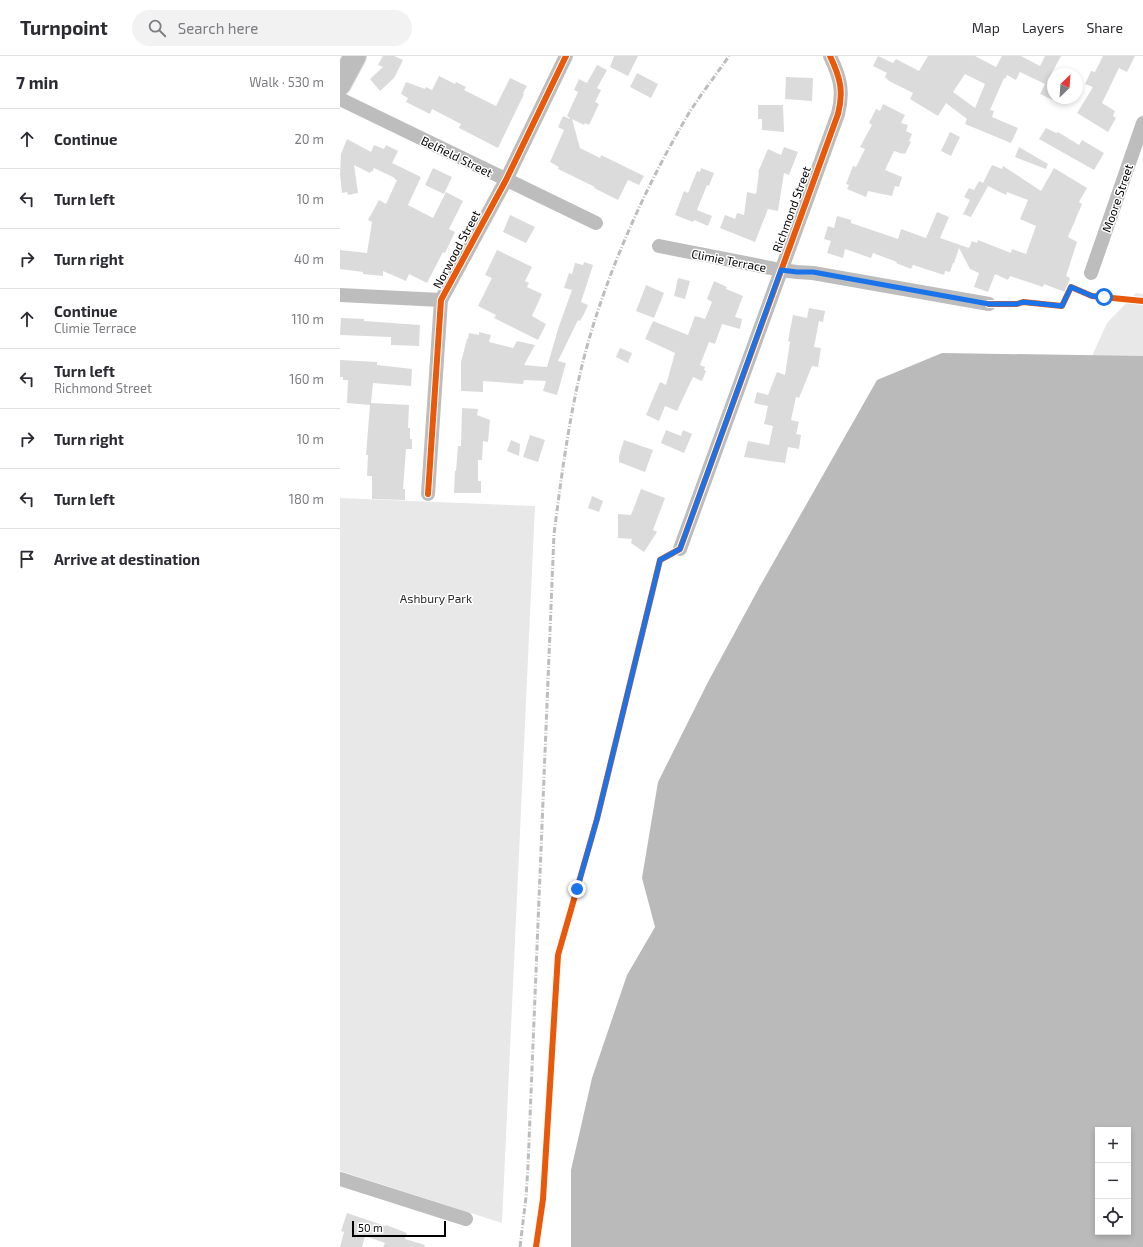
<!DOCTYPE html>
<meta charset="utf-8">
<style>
body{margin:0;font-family:"Exo 2",sans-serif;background:#f2f2f3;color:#2b2b33}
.controls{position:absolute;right:12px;bottom:12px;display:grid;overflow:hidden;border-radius:0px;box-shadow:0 2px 6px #0003}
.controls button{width:36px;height:36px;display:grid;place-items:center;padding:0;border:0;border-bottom:1px solid #e1e1e2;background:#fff;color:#2b2b33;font:20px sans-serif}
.compass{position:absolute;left:707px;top:12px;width:36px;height:36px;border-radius:50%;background:#fff;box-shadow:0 2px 6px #0003;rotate:25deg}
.scale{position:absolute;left:12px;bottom:10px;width:94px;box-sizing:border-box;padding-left:4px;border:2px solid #000;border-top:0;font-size:11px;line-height:14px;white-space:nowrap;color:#000;-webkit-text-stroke:3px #fff;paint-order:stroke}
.stop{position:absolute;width:12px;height:12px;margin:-9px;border:3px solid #1a73e8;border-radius:50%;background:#fff}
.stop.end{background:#1a73e8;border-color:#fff;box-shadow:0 1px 4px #0008}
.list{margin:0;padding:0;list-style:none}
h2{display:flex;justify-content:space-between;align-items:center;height:52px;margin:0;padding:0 16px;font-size:17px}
h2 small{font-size:13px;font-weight:400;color:#7c7c81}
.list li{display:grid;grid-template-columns:26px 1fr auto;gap:12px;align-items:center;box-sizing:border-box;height:60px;padding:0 16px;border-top:1px solid #e1e1e2}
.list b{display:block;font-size:15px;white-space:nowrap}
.list p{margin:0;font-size:13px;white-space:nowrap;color:#7c7c81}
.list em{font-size:13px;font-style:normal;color:#7c7c81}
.icon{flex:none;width:22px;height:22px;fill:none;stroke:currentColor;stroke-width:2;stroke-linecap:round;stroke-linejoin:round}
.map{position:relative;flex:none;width:803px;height:1191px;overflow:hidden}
header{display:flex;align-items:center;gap:24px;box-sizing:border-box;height:56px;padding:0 20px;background:#fff;border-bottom:1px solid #e1e1e2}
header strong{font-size:19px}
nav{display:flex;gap:22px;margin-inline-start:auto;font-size:14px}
.search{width:280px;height:36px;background:#f2f2f3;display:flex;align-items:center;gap:10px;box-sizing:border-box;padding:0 14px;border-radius:22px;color:#7c7c81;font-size:15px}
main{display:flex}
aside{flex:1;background:#fff}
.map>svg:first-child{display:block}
.green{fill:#e8e8e8}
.water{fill:#bababa;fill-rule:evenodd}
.building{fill:#dbdbdb;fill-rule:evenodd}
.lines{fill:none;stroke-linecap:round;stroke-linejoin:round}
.highway-casing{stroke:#dbdbdb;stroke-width:24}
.street{stroke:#bdbdbd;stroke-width:14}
.highway{stroke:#bdbdbd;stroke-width:22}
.rail{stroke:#bdbdbd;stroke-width:3;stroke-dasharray:6 2 1 2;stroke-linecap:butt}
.cycleway-casing{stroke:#fff;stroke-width:8}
.cycleway{stroke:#e8590c;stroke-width:6}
.route{stroke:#1a73e8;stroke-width:5}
.labels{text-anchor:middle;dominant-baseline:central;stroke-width:3;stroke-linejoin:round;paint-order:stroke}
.street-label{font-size:12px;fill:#000;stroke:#fff}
.park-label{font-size:12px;fill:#2c2c2c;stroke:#fff}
</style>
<header>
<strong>Turnpoint</strong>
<div class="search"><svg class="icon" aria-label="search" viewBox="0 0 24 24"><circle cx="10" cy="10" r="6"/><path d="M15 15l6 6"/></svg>Search here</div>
<nav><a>Map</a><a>Layers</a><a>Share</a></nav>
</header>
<main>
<aside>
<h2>7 min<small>Walk · 530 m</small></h2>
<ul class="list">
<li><svg class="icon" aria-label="ahead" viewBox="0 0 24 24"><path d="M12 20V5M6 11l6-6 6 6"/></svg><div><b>Continue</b></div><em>20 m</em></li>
<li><svg class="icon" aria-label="left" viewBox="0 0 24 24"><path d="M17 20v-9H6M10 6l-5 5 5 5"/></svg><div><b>Turn left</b></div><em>10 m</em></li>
<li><svg class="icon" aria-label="right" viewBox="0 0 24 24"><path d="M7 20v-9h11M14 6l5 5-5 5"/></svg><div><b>Turn right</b></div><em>40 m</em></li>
<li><svg class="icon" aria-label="ahead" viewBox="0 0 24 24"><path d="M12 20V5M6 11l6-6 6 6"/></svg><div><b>Continue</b><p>Climie Terrace</p></div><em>110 m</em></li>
<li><svg class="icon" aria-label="left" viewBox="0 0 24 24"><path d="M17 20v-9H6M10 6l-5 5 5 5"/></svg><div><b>Turn left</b><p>Richmond Street</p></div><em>160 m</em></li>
<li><svg class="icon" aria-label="right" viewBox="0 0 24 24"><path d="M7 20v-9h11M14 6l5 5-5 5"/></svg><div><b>Turn right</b></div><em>10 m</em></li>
<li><svg class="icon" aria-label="left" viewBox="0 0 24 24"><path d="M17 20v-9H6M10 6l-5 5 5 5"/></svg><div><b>Turn left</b></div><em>180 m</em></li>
<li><svg class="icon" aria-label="arrive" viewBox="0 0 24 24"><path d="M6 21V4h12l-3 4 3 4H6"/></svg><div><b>Arrive at destination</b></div></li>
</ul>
</aside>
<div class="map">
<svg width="803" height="1191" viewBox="0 0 803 1191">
<rect width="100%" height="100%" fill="#fff"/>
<path class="green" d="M 796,237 L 803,238 L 803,300 L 752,300 L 767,267 Z
M 0,442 L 195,450 L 162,1167 L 0,1115 Z"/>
<path class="water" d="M 602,297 L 803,300 L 803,1191 L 231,1191 L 231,1114 L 252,1022 L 287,919 L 315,871 L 302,822 L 318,726 L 368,626 L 420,530 L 537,324 ZM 758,1074 L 788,1074 L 788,1176 L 758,1176 Z"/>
<path class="building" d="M 43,0 L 54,0 L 63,4 L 54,22 L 40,35 L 30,23 L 43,11 L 38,9 Z
M 274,0 L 298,0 L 288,20 L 270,11 Z
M 538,0 L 553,7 L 556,3 L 579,15 L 588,0 L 635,0 L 656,11 L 662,0 L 681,0 L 700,10 L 705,0 L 721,0 L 707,26 L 713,30 L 713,44 L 700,38 L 705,28 L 680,16 L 676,24 L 667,19 L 665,23 L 664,22 L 650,54 L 654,55 L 652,61 L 678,72 L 671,87 L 625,68 L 627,63 L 606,47 L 598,60 L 570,43 L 573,37 L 549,25 L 545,21 L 547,17 L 533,10 ZM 625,18 L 645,28 L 635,52 L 613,36 Z
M 763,0 L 795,0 L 787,16 L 779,12 L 762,47 L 775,55 L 773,60 L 776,62 L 768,76 L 737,57 L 753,31 L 745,28 L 751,15 L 755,16 Z
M 257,9 L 267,14 L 257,32 L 261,34 L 255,46 L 259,48 L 249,69 L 245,67 L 244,69 L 232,63 L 240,92 L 260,102 L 261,99 L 304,120 L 299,129 L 288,124 L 278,144 L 254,132 L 255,131 L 218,113 L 219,111 L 210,106 L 224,74 L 218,71 L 223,60 L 230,63 L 230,62 L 227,60 L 238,36 L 234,34 L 239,23 L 247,27 Z
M 297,17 L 318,28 L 311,42 L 290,31 Z
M 99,20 L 115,28 L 116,26 L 126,31 L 124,34 L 156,50 L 170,22 L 187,30 L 183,37 L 184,38 L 158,92 L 119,72 L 121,68 L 92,53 L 90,58 L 66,46 L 68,42 L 61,38 L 66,26 L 85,33 L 86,31 L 92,34 Z
M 446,21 L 473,22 L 472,45 L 445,43 Z
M 543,48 L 565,59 L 561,67 L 568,69 L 566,75 L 572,78 L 569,85 L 571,86 L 565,98 L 563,97 L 563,98 L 554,95 L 545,114 L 562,121 L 559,131 L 555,130 L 552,140 L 528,135 L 526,141 L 507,133 L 509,129 L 506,128 L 513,110 L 516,111 L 525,93 L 520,91 L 532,69 L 529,67 L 536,53 L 540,55 Z
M 418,49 L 443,49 L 444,76 L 422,74 L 422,63 L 418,63 Z
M 706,72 L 716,77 L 718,76 L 739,89 L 742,84 L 764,97 L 754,114 L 699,83 Z
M 610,76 L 620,81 L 611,100 L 601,95 Z
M 7,83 L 31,96 L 34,89 L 44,93 L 46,89 L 58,95 L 52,107 L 81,121 L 68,149 L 93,162 L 106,136 L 123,145 L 109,173 L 115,176 L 105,197 L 103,196 L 87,227 L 69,218 L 66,225 L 43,215 L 43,220 L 23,218 L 23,216 L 0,213 L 0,194 L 27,197 L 32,166 L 28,164 L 39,144 L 46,148 L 57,124 L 54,123 L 55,122 L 34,112 L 32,116 L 31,115 L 30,117 L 14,109 L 18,137 L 8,139 L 7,136 L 2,137 L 0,119 L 1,98 Z
M 444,91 L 458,96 L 449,119 L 444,117 L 438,155 L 428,153 L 415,186 L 380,172 L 385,159 L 395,163 L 397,157 L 404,159 L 407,136 L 416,138 L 419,117 L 418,116 L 428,93 L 441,99 Z
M 679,91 L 708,108 L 706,113 L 675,101 Z
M 652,109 L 662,113 L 663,110 L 701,135 L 714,112 L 747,132 L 739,146 L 742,148 L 728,181 L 737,186 L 726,220 L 730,222 L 725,236 L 704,228 L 703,231 L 670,220 L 668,224 L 655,218 L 648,236 L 634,231 L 639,217 L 630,213 L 619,192 L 614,207 L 613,207 L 610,216 L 605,215 L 604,219 L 573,209 L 571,213 L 556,207 L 557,206 L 533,197 L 531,202 L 505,193 L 503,202 L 487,197 L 491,185 L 484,183 L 488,170 L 494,172 L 497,160 L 511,164 L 511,167 L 558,183 L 561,173 L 586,182 L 597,156 L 609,161 L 600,182 L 629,192 L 632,185 L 637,187 L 638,184 L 671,197 L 672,193 L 686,198 L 696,170 L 680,163 L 688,144 L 667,136 L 666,139 L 648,130 L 631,161 L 623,158 L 630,144 L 624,141 L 629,132 L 634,134 L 639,125 L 643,127 Z
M 93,112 L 112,121 L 104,138 L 85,129 Z
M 361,112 L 374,117 L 369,130 L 367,129 L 357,154 L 372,160 L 368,170 L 354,164 L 353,166 L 335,159 L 344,135 L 348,137 L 357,115 L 360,116 Z
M 170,159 L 195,171 L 186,187 L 163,176 Z
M 157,194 L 192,211 L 185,225 L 189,227 L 187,231 L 202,238 L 192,260 L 206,268 L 198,284 L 154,262 L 156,259 L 138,250 L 152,222 L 145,219 Z
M 244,206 L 253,209 L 241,246 L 248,249 L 244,258 L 240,265 L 238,264 L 218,305 L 226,307 L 217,339 L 203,335 L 206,325 L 184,324 L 183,328 L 143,325 L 143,336 L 121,335 L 121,306 L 127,283 L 128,283 L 129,277 L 139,279 L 139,276 L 151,279 L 149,286 L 173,292 L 177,285 L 195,289 L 184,309 L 207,311 L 219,270 L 232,234 L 224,232 L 229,217 L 232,218 L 235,207 L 243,209 Z
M 338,222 L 350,225 L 345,243 L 334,240 Z
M 374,225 L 387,231 L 386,233 L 403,240 L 395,261 L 402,263 L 400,273 L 382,268 L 375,288 L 369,286 L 360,309 L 365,311 L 364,314 L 366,315 L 362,325 L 353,321 L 337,355 L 325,350 L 319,365 L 306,359 L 320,326 L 326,329 L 335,297 L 305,283 L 313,265 L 348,279 L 355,260 L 365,263 L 372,246 L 367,243 Z
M 306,229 L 324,237 L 314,262 L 296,255 Z
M 469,252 L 485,255 L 483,266 L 479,265 L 474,291 L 481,292 L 478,311 L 472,310 L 459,342 L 456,341 L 451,364 L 459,366 L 456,378 L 461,379 L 459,393 L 448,391 L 445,407 L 404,401 L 408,385 L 429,389 L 433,370 L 424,368 L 428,350 L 414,347 L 417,336 L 428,339 L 437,316 L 445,319 L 450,286 L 448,285 L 453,259 L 467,262 Z
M 1,262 L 24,263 L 24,265 L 80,269 L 79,290 L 51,289 L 51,281 L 0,279 Z
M 280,292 L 292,297 L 288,307 L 276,301 Z
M 0,304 L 37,306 L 37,309 L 72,313 L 71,330 L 33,327 L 31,347 L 69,349 L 68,372 L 70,372 L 70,383 L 72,383 L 72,393 L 66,393 L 63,433 L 65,433 L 65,444 L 32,443 L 32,420 L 27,420 L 28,399 L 26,399 L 30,349 L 7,347 L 8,324 L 3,324 L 3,321 L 0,321 Z
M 122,352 L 138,353 L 137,359 L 150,364 L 148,386 L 143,385 L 142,404 L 138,404 L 138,425 L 141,425 L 141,437 L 114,437 L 115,415 L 116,415 L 118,390 L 121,390 Z
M 326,374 L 341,380 L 343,374 L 352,378 L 344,397 L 321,387 Z
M 190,379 L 205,384 L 198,406 L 183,401 Z
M 171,384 L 180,388 L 179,400 L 167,395 Z
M 284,384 L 313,394 L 305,416 L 279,406 L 279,400 Z
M 301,433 L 325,442 L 313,474 L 317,476 L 304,496 L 291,487 L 292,483 L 278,482 L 278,458 L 291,459 Z
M 252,440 L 263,445 L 259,456 L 248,452 Z
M 7,1157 L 45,1170 L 46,1169 L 67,1177 L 65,1183 L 85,1189 L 84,1191 L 43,1191 L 45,1187 L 25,1180 L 22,1191 L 0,1191 L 4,1176 L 1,1175 Z"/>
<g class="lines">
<defs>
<path id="highway" d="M 0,28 L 15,0"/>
</defs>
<use href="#highway" class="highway-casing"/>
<path class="street" d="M 0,43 L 256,167
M 319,190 L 441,214 L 457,216 L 473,217 L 649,248
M 751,217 L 803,67
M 0,239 L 101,244
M 88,438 L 101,244 L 166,124 L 226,0
M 340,493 L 498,58 C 504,35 500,21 490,0
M 0,1123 L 126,1163"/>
<use href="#highway" class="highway"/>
<path class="rail" d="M 180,1191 L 186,1141 L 188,1110 L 214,478 C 223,408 232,337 253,270 C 276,196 310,123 349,57 C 361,38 376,19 389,0"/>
<defs>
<path id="cycleway" d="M 649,248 L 677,248 L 683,246 L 722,250 L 731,231 L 752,240 L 803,245
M 88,438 L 101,244 L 166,124 L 226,0
M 196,1191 L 203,1143 L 218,899 L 257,763 L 320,504 L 340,493 L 498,58 C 504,35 500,21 490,0"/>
</defs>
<use href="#cycleway" class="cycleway-casing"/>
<use href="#cycleway" class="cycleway"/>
</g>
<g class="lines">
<path class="route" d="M 237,833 L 257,763 L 320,504 L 340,493 L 441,214 L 457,216 L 473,216 L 649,248 L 677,248 L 683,246 L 722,250 L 731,231 L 752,240 L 764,241"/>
</g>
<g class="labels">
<g class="street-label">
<text transform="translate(117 100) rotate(26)">Belfield Street</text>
<text transform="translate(777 142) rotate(-71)">Moore Street</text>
<text transform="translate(451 153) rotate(-70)">Richmond Street</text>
<text transform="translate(116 193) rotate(-62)">Norwood Street</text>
<text transform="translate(389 204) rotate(11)">Climie Terrace</text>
</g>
<g class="park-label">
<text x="96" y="542">Ashbury Park</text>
</g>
</g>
</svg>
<div class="controls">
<button>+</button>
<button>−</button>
<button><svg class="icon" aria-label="locate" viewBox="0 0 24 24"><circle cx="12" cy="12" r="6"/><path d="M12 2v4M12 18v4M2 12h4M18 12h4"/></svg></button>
</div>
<svg class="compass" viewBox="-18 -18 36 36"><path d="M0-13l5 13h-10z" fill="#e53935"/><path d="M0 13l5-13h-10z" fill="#7c7c81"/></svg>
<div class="scale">50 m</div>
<div class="stop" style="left:764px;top:241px"></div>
<div class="stop end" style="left:237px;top:833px"></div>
</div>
</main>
